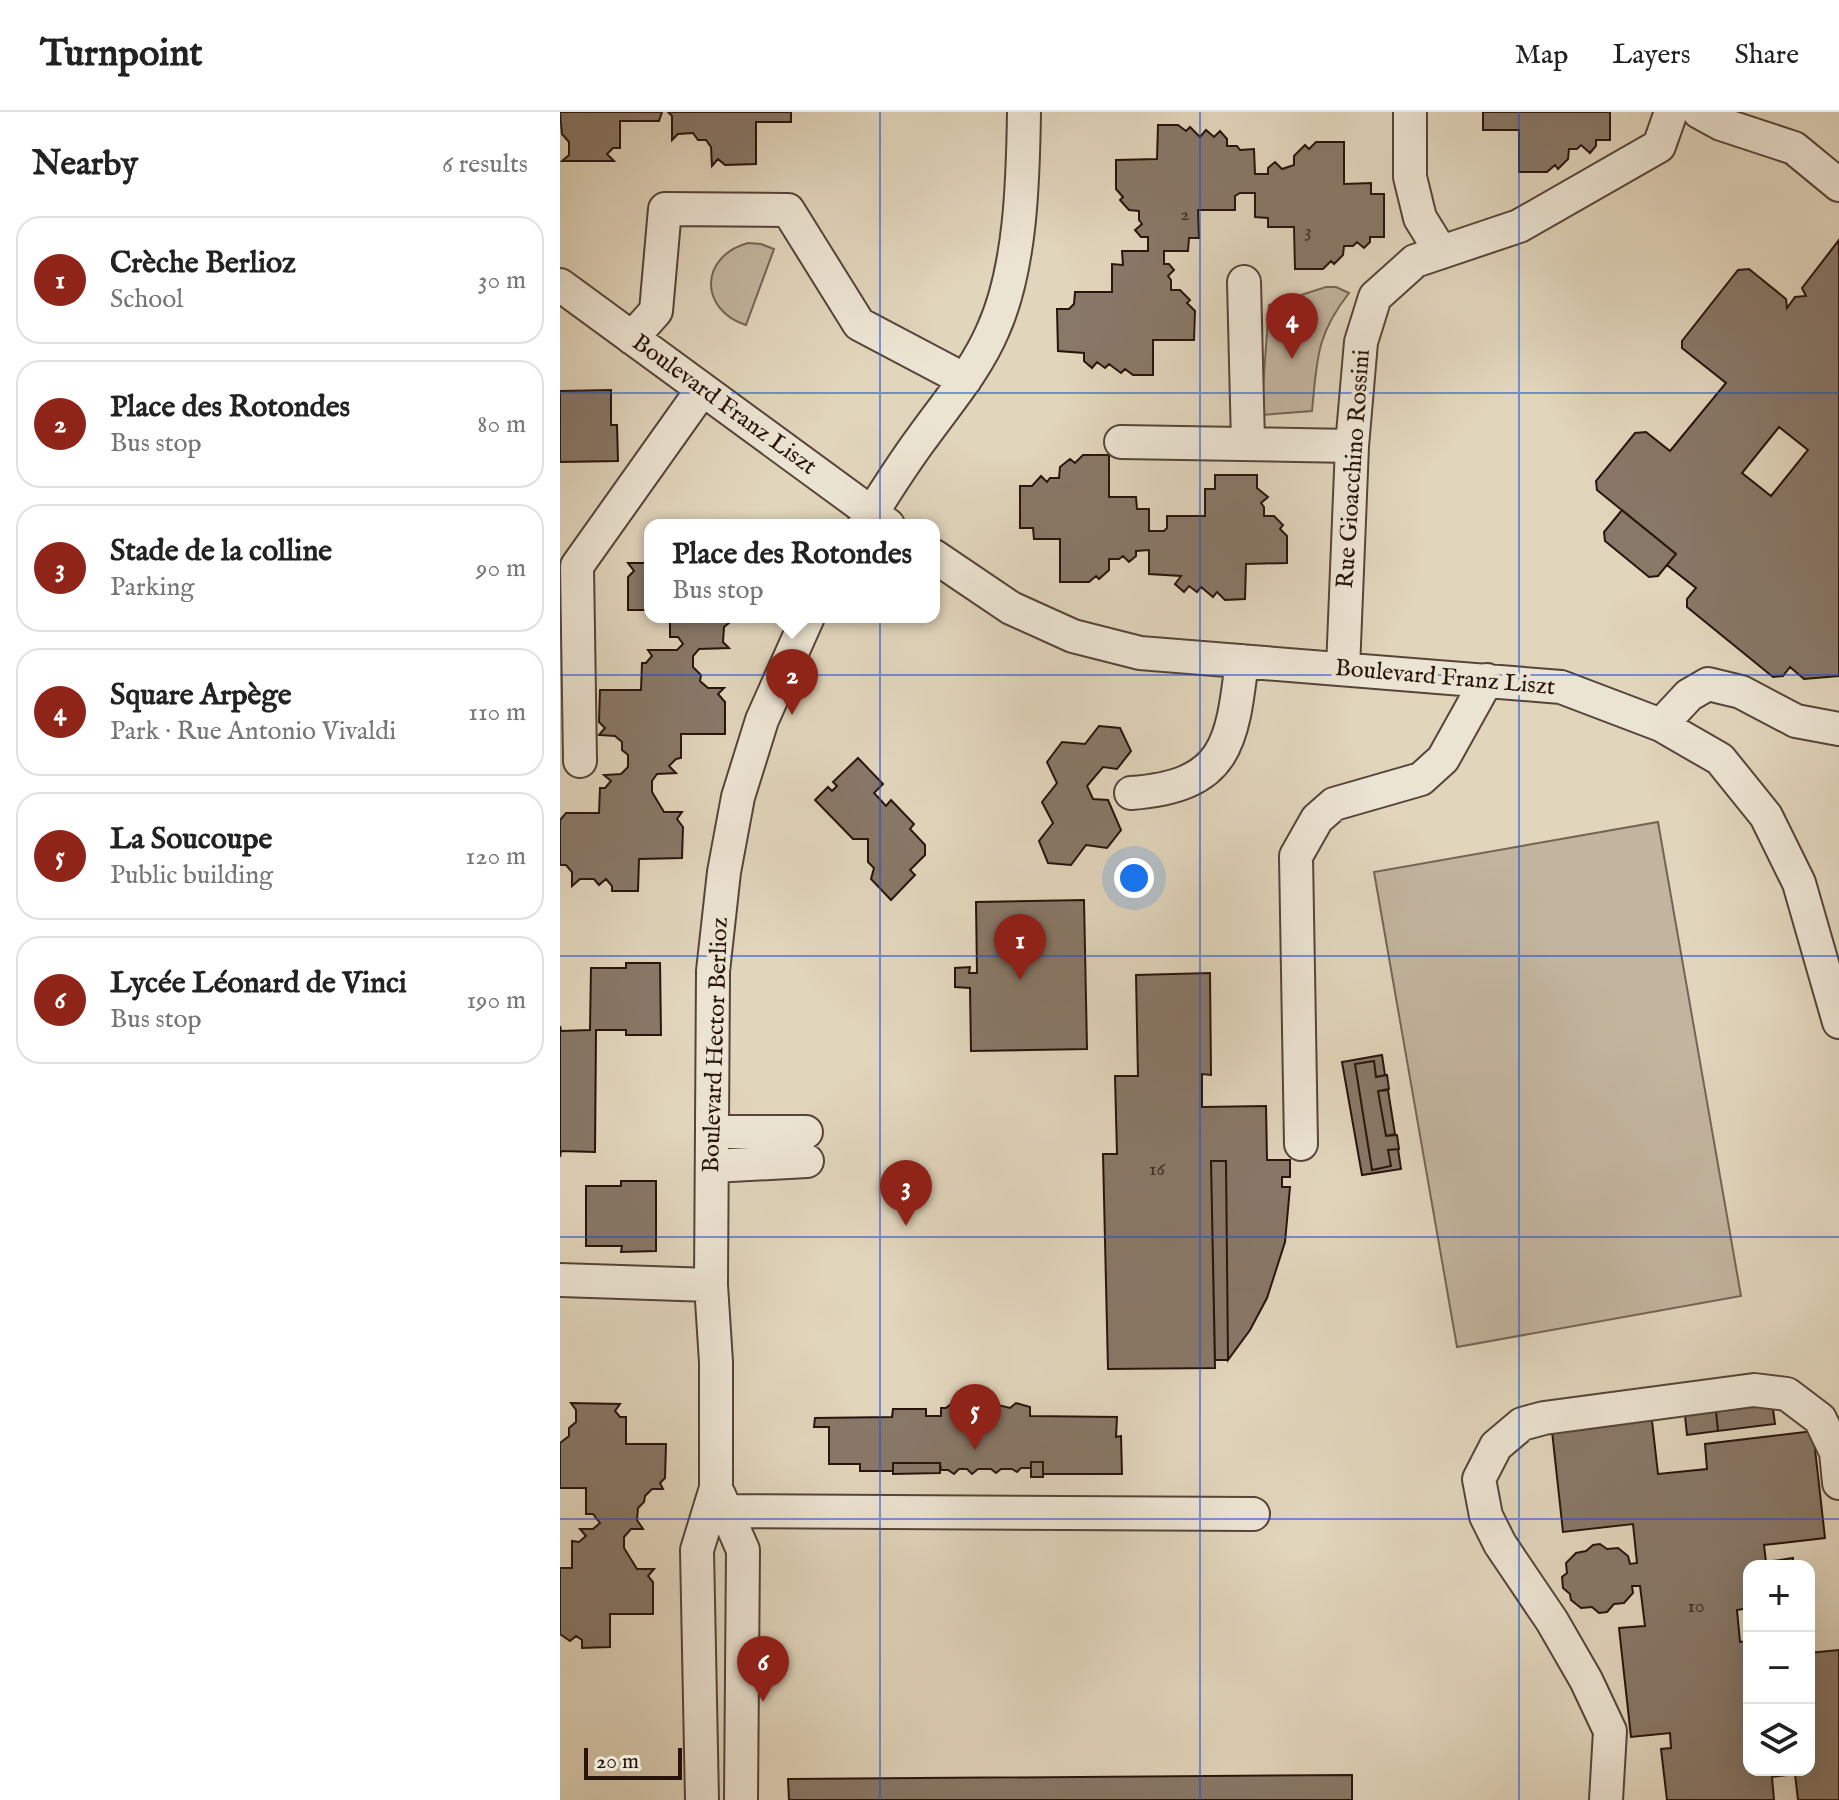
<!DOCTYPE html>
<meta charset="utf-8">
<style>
body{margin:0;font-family:"IM FELL English",serif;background:#f6f6f6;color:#222}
.controls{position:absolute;right:24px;bottom:24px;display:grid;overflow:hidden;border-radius:16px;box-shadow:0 8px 32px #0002}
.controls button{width:72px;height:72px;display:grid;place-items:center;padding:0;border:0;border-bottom:2px solid #e0e0e0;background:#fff;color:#222;font:40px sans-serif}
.scale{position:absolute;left:24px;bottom:20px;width:98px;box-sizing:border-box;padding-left:8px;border:4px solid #28140c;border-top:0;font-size:22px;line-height:28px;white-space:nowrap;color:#28140c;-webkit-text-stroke:6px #ece4d3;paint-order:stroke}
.you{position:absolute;left:574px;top:766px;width:28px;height:28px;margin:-20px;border:6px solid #fff;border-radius:50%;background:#1a73e8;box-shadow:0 0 0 12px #1a73e833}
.badge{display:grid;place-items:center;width:52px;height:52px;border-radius:50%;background:#8f2418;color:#fff;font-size:26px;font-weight:700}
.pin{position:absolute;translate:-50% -66px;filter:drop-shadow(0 2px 4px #0008)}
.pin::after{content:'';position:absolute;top:42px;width:28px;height:24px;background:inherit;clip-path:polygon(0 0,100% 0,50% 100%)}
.popup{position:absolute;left:84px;top:407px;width:296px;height:104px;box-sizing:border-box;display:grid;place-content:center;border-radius:16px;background:#fff;filter:drop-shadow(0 2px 6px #0005);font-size:26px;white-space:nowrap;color:#767676}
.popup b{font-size:30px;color:#222}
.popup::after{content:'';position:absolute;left:50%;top:100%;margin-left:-16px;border:16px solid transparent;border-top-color:#fff}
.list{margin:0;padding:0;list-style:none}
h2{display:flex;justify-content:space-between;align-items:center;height:104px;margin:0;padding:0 32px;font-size:34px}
h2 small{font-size:26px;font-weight:400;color:#767676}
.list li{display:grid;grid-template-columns:52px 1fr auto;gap:24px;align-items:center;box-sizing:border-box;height:128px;margin:0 16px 16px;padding:0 16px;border:2px solid #e0e0e0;border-radius:24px}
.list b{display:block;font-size:30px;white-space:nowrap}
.list p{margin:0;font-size:26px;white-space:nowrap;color:#767676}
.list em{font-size:26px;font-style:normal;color:#767676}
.icon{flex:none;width:44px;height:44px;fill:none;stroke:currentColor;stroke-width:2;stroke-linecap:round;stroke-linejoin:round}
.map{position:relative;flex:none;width:1279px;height:1688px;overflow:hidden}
header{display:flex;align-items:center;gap:48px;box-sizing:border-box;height:112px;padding:0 40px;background:#fff;border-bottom:2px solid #e0e0e0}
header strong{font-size:38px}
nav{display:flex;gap:44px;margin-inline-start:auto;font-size:28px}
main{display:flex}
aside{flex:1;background:#fff}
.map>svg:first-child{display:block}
.green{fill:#c2b49e;stroke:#756455;stroke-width:2}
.building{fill:#887868;stroke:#28140c;stroke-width:2;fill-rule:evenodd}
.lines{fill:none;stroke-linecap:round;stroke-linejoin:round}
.minor-casing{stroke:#564438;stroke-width:36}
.minor{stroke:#ece4d3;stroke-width:32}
.grid{fill:none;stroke:#1d4ed8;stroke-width:2;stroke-opacity:0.55}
.labels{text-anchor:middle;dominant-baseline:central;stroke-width:8;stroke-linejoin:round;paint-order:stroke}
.number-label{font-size:20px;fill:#402d23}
.street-label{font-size:24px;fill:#28140c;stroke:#ece4d3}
</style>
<header>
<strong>Turnpoint</strong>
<nav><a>Map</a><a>Layers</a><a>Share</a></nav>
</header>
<main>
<aside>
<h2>Nearby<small>6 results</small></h2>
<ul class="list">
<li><span class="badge">1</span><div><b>Crèche Berlioz</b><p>School</p></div><em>30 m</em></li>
<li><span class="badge">2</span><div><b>Place des Rotondes</b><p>Bus stop</p></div><em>80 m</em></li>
<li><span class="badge">3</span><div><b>Stade de la colline</b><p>Parking</p></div><em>90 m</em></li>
<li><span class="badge">4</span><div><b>Square Arpège</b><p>Park · Rue Antonio Vivaldi</p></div><em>110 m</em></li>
<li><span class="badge">5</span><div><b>La Soucoupe</b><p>Public building</p></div><em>120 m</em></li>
<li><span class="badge">6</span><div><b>Lycée Léonard de Vinci</b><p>Bus stop</p></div><em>190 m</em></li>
</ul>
</aside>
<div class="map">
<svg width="1279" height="1688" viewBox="0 0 1279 1688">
<rect width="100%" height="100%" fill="#e1d5bc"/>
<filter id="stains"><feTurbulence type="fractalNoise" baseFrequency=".0025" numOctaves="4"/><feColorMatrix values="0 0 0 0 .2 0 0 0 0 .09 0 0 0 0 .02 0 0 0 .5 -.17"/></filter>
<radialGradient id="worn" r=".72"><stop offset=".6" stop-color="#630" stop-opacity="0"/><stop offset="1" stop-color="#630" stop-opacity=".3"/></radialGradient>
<path class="green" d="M 188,131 L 201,132 L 214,137 L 186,213 C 138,197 140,144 188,131 Z
M 766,175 L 776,175 L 789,181 C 756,223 757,248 752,299 L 701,303 L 709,193 Z
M 1098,710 L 1181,1184 L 897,1235 L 814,760 Z"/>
<path class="building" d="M 0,0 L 102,0 L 99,9 L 60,9 L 60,36 L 53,36 L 47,42 L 54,49 L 2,49 L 9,43 L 9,30 L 2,22 Z
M 108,0 L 231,0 L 231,10 L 196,10 L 196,52 L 165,53 L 158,47 L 152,54 L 151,35 L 146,28 L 138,28 L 133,21 L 118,22 L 112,28 L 112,4 Z
M 923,0 L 1050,0 L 1050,28 L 1036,28 L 1036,34 L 1030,41 L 1021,33 L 1017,37 L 1009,37 L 1008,47 L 998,57 L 995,53 L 987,60 L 959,60 L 959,18 L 923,18 Z
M 598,13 L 618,13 L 626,19 L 630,15 L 640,25 L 646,18 L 654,25 L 660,19 L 667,27 L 667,34 L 677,34 L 680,38 L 694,37 L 695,62 L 708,62 L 708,56 L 715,50 L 722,57 L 734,53 L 734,44 L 745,33 L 749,37 L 756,30 L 784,30 L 784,72 L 811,71 L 811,82 L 824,82 L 824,125 L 810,125 L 810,130 L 804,136 L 797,130 L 793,134 L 784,134 L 783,143 L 774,152 L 771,149 L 763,157 L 735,157 L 734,115 L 708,115 L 708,106 L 695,105 L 695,81 L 680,81 L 675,84 L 675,98 L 638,98 L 639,126 L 629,126 L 628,139 L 604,139 L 604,152 L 609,152 L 614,158 L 608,164 L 611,168 L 611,178 L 620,178 L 630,188 L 627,191 L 635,199 L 634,228 L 593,228 L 593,263 L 573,263 L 565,257 L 561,261 L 549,252 L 545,256 L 537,250 L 532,256 L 524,249 L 524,241 L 498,239 L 497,197 L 509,197 L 514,192 L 515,180 L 552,180 L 552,152 L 563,153 L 562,139 L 588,139 L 588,125 L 581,125 L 575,118 L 582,112 L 579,108 L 579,99 L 569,98 L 560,88 L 563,85 L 556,77 L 556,48 L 597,47 Z
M 1279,128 L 1279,564 L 1244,567 L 1230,555 L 1223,564 L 1213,565 L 1127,495 L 1127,487 L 1136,476 L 1107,453 L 1116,442 L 1037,378 L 1036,369 L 1075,321 L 1086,320 L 1110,339 L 1166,271 L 1122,236 L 1122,229 L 1178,158 L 1189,157 L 1226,187 L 1227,196 L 1235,185 L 1246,184 L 1242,176 ZM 1219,315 L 1248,338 L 1211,384 L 1182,361 Z
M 51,278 L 51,313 L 57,313 L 58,349 L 0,350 L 0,279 Z
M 523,343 L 549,343 L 549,385 L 576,385 L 577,397 L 589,397 L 589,419 L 604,419 L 607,416 L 607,404 L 645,404 L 645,377 L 655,377 L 655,363 L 697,363 L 697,376 L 708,385 L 701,391 L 704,395 L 704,404 L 714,404 L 723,413 L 720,417 L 727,424 L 727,451 L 686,452 L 685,487 L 665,488 L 657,480 L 653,485 L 641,475 L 637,480 L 629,474 L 624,480 L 615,472 L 621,464 L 589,462 L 589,438 L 576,439 L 576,444 L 569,450 L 563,444 L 559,447 L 549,447 L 549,458 L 539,467 L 536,464 L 529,470 L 500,470 L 500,427 L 474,427 L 473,416 L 460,416 L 460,374 L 472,374 L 481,364 L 487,370 L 490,366 L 499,366 L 500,355 L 510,347 L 515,351 Z
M 1062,398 L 1116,442 L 1098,464 L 1089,465 L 1045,429 L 1044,420 Z
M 90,446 L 90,498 L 68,498 L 68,465 L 74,459 L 68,451 L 84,451 Z
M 110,505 L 169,505 L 169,511 L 164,515 L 163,530 L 169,536 L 139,537 L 133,544 L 133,555 L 141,563 L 140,569 L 148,576 L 164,576 L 158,582 L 165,590 L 165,622 L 121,622 L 121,646 L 116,647 L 109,654 L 116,661 L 97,662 L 92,669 L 92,680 L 104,700 L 122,700 L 117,707 L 123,715 L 122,746 L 79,747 L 78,779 L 52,779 L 52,774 L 46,767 L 39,773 L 34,767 L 20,767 L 12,774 L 12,760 L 6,753 L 0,753 L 0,708 L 6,701 L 39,701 L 40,676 L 45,676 L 51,669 L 44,663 L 61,662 L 68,655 L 68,643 L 62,638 L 62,630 L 55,624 L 39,623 L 45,616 L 39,610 L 40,578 L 81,578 L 82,551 L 86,551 L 92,544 L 88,538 L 117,538 L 123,532 L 118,525 L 110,525 Z
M 539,614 L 560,616 L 571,639 L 557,657 L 543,655 L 527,674 L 533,687 L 548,688 L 561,718 L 547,736 L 526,733 L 511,753 L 488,751 L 479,729 L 493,711 L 482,690 L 497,671 L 487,650 L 502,630 L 525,632 Z
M 298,646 L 323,672 L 314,681 L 326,694 L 331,688 L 354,712 L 350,717 L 365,733 L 365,743 L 350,758 L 355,763 L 331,788 L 311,767 L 314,756 L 308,750 L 308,727 L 293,727 L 255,688 L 268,675 L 272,679 L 277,674 L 273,670 Z
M 524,788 L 527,937 L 411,939 L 410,876 L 395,875 L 395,856 L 410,855 L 409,861 L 417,861 L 416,790 Z
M 66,851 L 100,851 L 101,923 L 66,923 L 66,918 L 36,918 L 35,1040 L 1,1039 L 0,1045 L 0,914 L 1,919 L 30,918 L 31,856 L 66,856 Z
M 650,861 L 651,963 L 642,962 L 642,995 L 706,994 L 707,1048 L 730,1048 L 730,1065 L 722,1065 L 722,1075 L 730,1075 L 725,1130 L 707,1186 L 690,1218 L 668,1248 L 666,1049 L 651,1049 L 655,1256 L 548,1257 L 543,1042 L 557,1042 L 555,964 L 578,964 L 576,863 Z
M 822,943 L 825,963 L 816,965 L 814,949 L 795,952 L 812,1058 L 831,1054 L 828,1038 L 838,1037 L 841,1057 L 802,1063 L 782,950 Z
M 814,949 L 816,965 L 827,963 L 829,977 L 818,979 L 826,1024 L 837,1023 L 839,1037 L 828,1038 L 831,1054 L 812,1058 L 795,952 Z
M 828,978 L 835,1022 L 826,1024 L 818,979 Z
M 651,1049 L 666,1049 L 668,1248 L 655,1248 Z
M 61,1069 L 96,1069 L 96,1139 L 61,1140 L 62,1134 L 26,1134 L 26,1074 L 61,1074 Z
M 1211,1283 L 1215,1312 L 1158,1319 L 1155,1290 Z
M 1155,1290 L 1158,1319 L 1127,1323 L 1124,1294 Z
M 11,1291 L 60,1292 L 55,1299 L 60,1305 L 66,1305 L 66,1332 L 106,1332 L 105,1366 L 100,1371 L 103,1377 L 92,1377 L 85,1384 L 84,1390 L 78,1396 L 77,1408 L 83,1417 L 71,1417 L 64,1425 L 64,1436 L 77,1457 L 94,1457 L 88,1464 L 93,1470 L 93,1502 L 50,1502 L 50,1535 L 22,1536 L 22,1528 L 16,1524 L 10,1529 L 0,1522 L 0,1456 L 12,1456 L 12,1429 L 19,1430 L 26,1424 L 20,1417 L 33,1417 L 40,1411 L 33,1402 L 26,1402 L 26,1376 L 0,1376 L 0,1331 L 9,1324 L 9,1316 L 16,1310 L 16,1298 Z
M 392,1291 L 399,1296 L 409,1296 L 414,1292 L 420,1296 L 429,1296 L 434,1292 L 450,1296 L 456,1291 L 470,1295 L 470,1304 L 557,1305 L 556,1325 L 561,1324 L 562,1362 L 483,1362 L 483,1350 L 471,1350 L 471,1356 L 461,1356 L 457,1360 L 452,1357 L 441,1357 L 436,1361 L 431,1357 L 418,1357 L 412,1362 L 407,1357 L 399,1357 L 394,1362 L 388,1358 L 381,1358 L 380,1351 L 333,1351 L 333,1359 L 300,1359 L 300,1352 L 269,1352 L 269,1315 L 254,1315 L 255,1306 L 332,1305 L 333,1297 L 366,1297 L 366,1304 L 381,1304 L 381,1296 L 386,1296 Z
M 1091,1300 L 1098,1362 L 1147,1357 L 1145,1332 L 1253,1319 L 1265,1426 L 1204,1433 L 1206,1450 L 1233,1446 L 1233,1454 L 1189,1454 L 1189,1496 L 1177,1498 L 1180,1530 L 1189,1529 L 1189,1658 L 1249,1658 L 1249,1541 L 1279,1538 L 1279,1688 L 1238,1688 L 1235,1662 L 1212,1665 L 1214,1688 L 1107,1688 L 1101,1637 L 1111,1636 L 1110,1621 L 1071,1625 L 1059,1516 L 1085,1514 L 1080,1474 L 1072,1474 L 1073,1481 L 1064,1491 L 1054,1492 L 1047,1500 L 1039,1501 L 1032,1495 L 1021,1496 L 1011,1488 L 1010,1482 L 1003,1476 L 1002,1465 L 1007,1461 L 1006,1451 L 1016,1441 L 1026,1439 L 1033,1433 L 1040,1432 L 1047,1437 L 1058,1436 L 1068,1444 L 1070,1452 L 1077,1451 L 1073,1412 L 1003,1420 L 991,1310 Z
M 471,1350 L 483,1350 L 483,1365 L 471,1365 Z
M 333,1351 L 380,1351 L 380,1361 L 333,1362 Z
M 792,1663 L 792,1688 L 229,1688 L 228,1667 Z"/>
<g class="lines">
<defs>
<path id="minor" d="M 850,0 L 850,65 L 860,106 L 881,140
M 1139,0 L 1161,12 L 1234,36 L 1279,73
M 684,170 L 688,330
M 0,173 L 328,413
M 72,226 L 96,199 L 105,97 L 228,98 L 299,212 L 405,268
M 561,330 L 792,334
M 304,413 C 323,384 341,354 362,326 C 387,291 416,258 433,218 C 461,156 463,68 464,0
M 374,444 L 451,496 L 513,524 L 580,541 L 1001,575 L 1101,613 L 1160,647 L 1206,704 L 1239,771 L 1279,910
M 783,557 L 792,334 L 801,230 L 815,185 L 855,149 L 959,114 L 1099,34 L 1111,0
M 1101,613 L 1129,583 L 1148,572 L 1181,580 L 1236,609 L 1279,617
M 20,649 L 17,454 L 142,278
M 571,681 C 667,674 672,632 682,549
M 152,1020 L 246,1020
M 741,1032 L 736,744 L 757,707 L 774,692 L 861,667 L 883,647 L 927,568
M 152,1054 L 247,1049
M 0,1168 L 151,1173
M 159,1383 L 183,1438 L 181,1688
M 166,1399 L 693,1402
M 142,1688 L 137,1438 L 156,1376 L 156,1250 L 151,1173 L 153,859 L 164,760 L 178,685 L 202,608 L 248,505
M 1046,1688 L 1050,1619 L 1026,1568 L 992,1509 L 940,1432 L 926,1404 L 919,1367 L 936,1334 L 962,1312 L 984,1306 L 1194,1278 L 1227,1282 L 1260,1307 L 1276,1340 L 1279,1371"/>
</defs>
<use href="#minor" class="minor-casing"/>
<use href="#minor" class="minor"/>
</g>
<path class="grid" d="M 320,0 L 320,1688M 640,0 L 640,1688M 959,0 L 959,1688M 0,281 L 1279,281M 0,563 L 1279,563M 0,844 L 1279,844M 0,1125 L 1279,1125M 0,1407 L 1279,1407"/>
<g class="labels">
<g class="number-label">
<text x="625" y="102">2</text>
<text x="748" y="119">3</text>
<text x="597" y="1057">16</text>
<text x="1136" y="1494">10</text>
</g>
<g class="street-label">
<text transform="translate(164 293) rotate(36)">Boulevard Franz Liszt</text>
<text transform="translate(794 357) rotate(-86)">Rue Gioacchino Rossini</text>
<text transform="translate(885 566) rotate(5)">Boulevard Franz Liszt</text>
<text transform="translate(156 933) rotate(-88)">Boulevard Hector Berlioz</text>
</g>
</g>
<rect width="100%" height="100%" filter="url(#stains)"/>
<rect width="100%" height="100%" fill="url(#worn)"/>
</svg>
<div class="controls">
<button>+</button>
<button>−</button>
<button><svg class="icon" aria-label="layers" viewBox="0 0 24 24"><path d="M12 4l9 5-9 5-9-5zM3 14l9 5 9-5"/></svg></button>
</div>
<div class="scale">20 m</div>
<div class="you"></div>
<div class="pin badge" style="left:460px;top:868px">1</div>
<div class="pin badge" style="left:232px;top:603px">2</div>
<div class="popup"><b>Place des Rotondes</b>Bus stop</div>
<div class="pin badge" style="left:346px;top:1114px">3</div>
<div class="pin badge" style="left:732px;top:247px">4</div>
<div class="pin badge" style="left:415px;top:1338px">5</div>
<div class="pin badge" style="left:203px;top:1590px">6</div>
</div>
</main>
